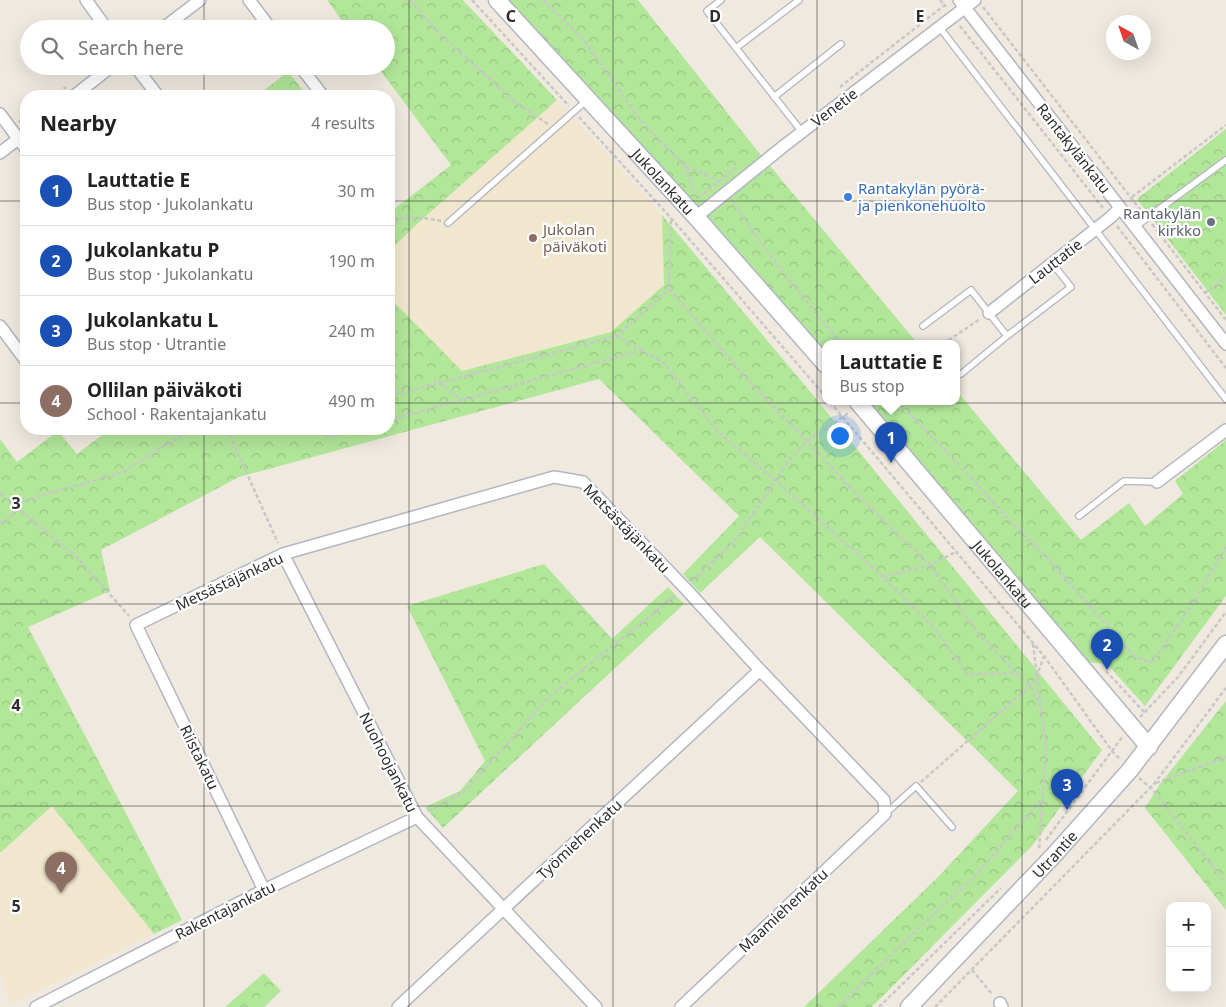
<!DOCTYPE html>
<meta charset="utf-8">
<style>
body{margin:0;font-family:"Noto Sans",sans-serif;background:#f6f6f6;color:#222}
.controls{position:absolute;right:15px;bottom:15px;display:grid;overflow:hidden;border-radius:10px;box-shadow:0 5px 20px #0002}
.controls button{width:45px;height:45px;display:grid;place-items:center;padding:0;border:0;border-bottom:1px solid #e0e0e0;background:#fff;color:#222;font:25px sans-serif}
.compass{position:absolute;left:1106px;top:15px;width:45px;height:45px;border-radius:50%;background:#fff;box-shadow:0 5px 20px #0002;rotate:320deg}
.you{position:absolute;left:839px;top:435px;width:18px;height:18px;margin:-12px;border:4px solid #fff;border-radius:50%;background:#1a73e8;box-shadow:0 0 0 8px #1a73e833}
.badge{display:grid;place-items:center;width:32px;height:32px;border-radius:50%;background:#3c5aff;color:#fff;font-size:16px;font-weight:700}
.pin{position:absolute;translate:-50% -41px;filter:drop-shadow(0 1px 2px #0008)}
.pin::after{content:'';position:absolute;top:26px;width:18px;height:15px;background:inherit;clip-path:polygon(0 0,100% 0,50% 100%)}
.popup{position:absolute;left:822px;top:340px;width:138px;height:65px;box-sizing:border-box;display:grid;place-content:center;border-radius:10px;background:#fff;filter:drop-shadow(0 1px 4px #0005);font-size:16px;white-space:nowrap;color:#767676}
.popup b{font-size:19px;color:#222}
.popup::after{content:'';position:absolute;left:50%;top:100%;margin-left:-10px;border:10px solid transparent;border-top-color:#fff}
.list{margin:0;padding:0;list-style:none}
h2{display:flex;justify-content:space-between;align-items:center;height:65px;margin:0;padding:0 20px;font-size:21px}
h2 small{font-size:16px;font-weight:400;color:#767676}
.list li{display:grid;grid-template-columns:32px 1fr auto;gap:15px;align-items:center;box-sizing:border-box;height:70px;padding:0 20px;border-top:1px solid #e0e0e0}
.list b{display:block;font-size:19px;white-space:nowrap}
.list p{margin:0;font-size:16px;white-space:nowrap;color:#767676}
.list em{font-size:16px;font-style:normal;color:#767676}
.icon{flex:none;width:28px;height:28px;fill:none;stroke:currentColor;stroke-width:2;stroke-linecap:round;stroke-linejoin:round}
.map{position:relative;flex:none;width:1226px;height:1007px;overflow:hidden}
.search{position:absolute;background:#fff;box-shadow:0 5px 20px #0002;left:20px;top:20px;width:375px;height:55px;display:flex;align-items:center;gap:12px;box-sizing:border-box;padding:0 18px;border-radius:28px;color:#767676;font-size:19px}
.panel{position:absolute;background:#fff;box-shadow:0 5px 20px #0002;left:20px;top:90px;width:375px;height:345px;border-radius:20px}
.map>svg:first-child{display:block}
.education{fill:#f1e7ce}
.forest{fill:url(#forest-crowns)}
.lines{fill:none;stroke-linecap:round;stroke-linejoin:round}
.service-casing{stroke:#b3b5c1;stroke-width:8}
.minor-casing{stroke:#b3b5c1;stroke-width:14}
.secondary-casing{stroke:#b3b5c1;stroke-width:19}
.path{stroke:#c8c8c8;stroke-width:2.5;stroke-dasharray:4 2.5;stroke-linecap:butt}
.service{stroke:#fff;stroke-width:5.5}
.minor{stroke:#fff;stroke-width:11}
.secondary{stroke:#fff;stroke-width:16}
.grid{fill:none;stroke:#2d2d2d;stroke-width:1;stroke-opacity:0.55}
.shop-dot{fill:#3f7fe0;stroke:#fff;stroke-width:2}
.worship-dot{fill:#6b7280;stroke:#fff;stroke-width:2}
.education-dot{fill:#8d6e63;stroke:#fff;stroke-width:2}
.labels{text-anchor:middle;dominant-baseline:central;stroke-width:4.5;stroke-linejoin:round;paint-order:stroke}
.street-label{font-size:15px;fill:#2d2d2d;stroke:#fff}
.shop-label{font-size:15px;fill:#366cbe;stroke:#fff;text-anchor:start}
.worship-label{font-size:15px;fill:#5b616d;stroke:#fff;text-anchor:end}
.education-label{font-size:15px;fill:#785e54;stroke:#fff;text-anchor:start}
.grid-label{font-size:16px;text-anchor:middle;font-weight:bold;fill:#2d2d2d;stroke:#fff;stroke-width:4.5;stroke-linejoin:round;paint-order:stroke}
</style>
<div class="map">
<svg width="1226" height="1007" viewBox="0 0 1226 1007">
<defs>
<pattern id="forest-crowns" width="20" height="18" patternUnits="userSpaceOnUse" patternTransform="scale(1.25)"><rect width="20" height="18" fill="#b2e79a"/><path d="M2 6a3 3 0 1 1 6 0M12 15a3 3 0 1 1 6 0" fill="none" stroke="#99c685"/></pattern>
</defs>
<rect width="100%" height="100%" fill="#efe9df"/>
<path class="education" d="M 557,100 L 662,215 L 664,285 L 611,332 L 462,371 L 389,297 L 389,251 L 417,224 Z
M 52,806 L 154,934 L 10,1005 L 0,970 L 0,853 Z"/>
<path class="forest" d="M 327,0 L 463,0 L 557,100 L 417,224 L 389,251 L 389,213 L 451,165 L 377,66 L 386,66 L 386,29 L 348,29 Z
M 504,0 L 638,0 L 756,149 L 918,344 L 826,344 L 826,359 Z
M 288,72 L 308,96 L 256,96 Z
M 1226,129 L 1226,315 L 1137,199 Z
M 662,215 L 808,389 L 1102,750 L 1032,846 L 872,1007 L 804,1007 L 941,874 L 1018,791 L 760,537 L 700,593 L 683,574 L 739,516 L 599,379 L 239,477 L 101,550 L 110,591 L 28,627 L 182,920 L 154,934 L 52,806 L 0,853 L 0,439 L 17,462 L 58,431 L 77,454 L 110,429 L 389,429 L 389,297 L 462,371 L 611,332 L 664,285 Z
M 956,390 L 1081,540 L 1129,503 L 1145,526 L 1183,494 L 1175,481 L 1226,440 L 1226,596 L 1145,706 L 1107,664 L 1084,662 L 863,402 L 956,402 Z
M 544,564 L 612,639 L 668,587 L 684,604 L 443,828 L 425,807 L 460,791 L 485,761 L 407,606 Z
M 1226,701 L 1226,910 L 1145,808 L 1160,784 Z
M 264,973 L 281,991 L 264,1007 L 225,1007 Z"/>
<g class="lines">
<defs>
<path id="service" d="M 721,0 L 707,11 L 802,132
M 940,28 L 1226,399
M 736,48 L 799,0
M 774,97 L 841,44
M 448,223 L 587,100
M 1135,227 L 1226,160
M 923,326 L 971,290 L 1007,336 L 1071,287 L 1052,263
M 961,374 L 1007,336
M 1079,516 L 1124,481 L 1157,482
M 885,814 L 916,786 L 952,827"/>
<path id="minor" d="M 86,0 L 107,29
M 249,0 L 271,29
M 959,0 L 1226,344
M 162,29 L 200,0
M 135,66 L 158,96
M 300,66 L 323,96
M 74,96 L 112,66
M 0,114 L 26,149
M 0,153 L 26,133
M 696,217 L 785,145 L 975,0
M 989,313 L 1111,217 L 1120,208
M 0,326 L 26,361
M 1157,482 L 1226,430
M 283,554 L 417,817 L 596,1007
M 264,890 L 136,625 L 283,554 L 554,477 L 583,482 L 685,588 L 760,670 L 884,800 L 885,814 L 681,1007
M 1000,1003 L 1002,1007
M 36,1007 L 264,890 L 417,817
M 398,1007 L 760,670"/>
<g id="secondary">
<path id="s1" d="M 497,0 L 696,217 L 826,365"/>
<path id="s2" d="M 858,402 L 1149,747"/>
<path id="s3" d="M 909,1007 L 1054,855 L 1130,770 L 1226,644"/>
</g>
</defs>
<use href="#service" class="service-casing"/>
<use href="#minor" class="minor-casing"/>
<use href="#secondary" class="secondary-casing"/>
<path class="path" d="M 410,0 L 441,35 L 515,102 L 548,124
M 472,0 L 569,106
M 543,0 L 584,40 L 640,120 L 685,166 L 719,181 L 722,184
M 940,0 L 946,7
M 983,7 L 1142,212
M 960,26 L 1103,208
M 143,29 L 154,21
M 840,87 L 946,4
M 53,96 L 66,87
M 579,117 L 671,218 L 826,397
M 19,122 L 26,117
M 685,166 L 694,193
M 1132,197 L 1226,125
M 698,198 L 737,167
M 733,201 C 765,252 803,298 842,344
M 1152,224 L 1226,320
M 1117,226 L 1226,368
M 389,228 L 401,218 L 424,218 L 441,221
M 669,289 L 756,389 L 807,441 L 856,494 L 930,565 L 977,632 L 1016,673
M 1205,293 L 1226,277
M 617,336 L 664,363 L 717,431 L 776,481 L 883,577 L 936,630 L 967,674 L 1016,673 L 1030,686 L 1040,705
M 943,344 L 980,319
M 439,383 L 462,400
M 389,396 L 617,336 L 669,289 L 671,220
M 830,402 L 1044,656 L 1112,751 L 1121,760
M 898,402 L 966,472 L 1009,520 L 1047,558 L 1136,658 L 1152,662 L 1190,608 L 1226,547
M 389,420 L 642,350
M 213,429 L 232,429
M 227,429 L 278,543
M 313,429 L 329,437 L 358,429
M 0,494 L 76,556 L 129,616
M 0,523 L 6,521 L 26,500 L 121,473 L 192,429
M 883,577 L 930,565 L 956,552
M 692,581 L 734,542 L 790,459 L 807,441 L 850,412
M 1033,644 L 1046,749 L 1039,850
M 1106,671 L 1144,712
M 1140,717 L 1178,677 L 1226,612
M 1139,778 L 1151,788 L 1226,883
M 921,782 L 1030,686 L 1036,678 L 1044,656
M 1156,783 L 1226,757
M 428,811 L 463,793 L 550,696 L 676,595
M 1046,840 L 1123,736
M 972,970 L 992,994
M 838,1007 L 916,931 L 975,876 L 1042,799
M 879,1007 L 1001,888
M 935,1007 L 1154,784 L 1226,688"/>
<use href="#service" class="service"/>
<use href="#minor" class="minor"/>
<use href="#secondary" class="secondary"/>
</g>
<path class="grid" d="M 204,0 L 204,29M 409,0 L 409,1007M 613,0 L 613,1007M 817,0 L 817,1007M 1022,0 L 1022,1007M 204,66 L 204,96M 0,201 L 26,201M 389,201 L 1226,201M 0,403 L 26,403M 389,403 L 1226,403M 204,429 L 204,1007M 0,604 L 1226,604M 0,806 L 1226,806"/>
<circle class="shop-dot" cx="848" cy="197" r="5"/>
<circle class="worship-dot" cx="1211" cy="222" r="5"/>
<circle class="education-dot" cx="533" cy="238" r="5"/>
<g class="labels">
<g class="street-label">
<text transform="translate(834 107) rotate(-37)">Venetie</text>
<text transform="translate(1074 148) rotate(52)">Rantakylänkatu</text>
<text stroke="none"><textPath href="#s1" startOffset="246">Jukolankatu</textPath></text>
<text transform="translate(1055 261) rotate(-38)">Lauttatie</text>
<text transform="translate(627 528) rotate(46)">Metsästäjänkatu</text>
<text stroke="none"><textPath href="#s2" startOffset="225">Jukolankatu</textPath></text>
<text transform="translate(229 581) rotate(-25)">Metsästäjänkatu</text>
<text transform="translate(200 757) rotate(64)">Riistakatu</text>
<text transform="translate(389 762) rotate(63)">Nuohoojankatu</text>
<text transform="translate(579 839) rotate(-43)">Työmiehenkatu</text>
<text stroke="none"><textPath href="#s3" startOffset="211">Utrantie</textPath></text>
<text transform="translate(225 910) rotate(-27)">Rakentajankatu</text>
<text transform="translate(783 910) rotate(-43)">Maamiehenkatu</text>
</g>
<g class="shop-label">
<text x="858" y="188">Rantakylän pyörä-<tspan x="858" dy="17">ja pienkonehuolto</tspan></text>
</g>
<g class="worship-label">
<text x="1201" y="213">Rantakylän<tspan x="1201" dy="17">kirkko</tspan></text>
</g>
<g class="education-label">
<text x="543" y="229">Jukolan<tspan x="543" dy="17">päiväkoti</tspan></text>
</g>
</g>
<g class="grid-label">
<text x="511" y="22">C</text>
<text x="715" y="22">D</text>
<text x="920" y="22">E</text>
<text x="16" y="509">3</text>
<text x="16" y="711">4</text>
<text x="16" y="912">5</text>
</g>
</svg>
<div class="controls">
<button>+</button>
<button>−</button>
</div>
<svg class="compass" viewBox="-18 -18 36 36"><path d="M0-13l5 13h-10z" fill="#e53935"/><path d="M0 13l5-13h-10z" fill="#767676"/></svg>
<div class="you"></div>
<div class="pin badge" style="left:891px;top:463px;background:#1a4fb4">1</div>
<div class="popup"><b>Lauttatie E</b>Bus stop</div>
<div class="pin badge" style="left:1107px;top:670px;background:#1a4fb4">2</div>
<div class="pin badge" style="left:1067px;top:810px;background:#1a4fb4">3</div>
<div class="pin badge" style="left:61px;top:893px;background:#8d6e63">4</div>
<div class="search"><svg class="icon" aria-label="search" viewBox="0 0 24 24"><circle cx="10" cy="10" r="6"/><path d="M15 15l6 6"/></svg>Search here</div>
<section class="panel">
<h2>Nearby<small>4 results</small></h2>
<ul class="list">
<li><span class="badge" style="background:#1a4fb4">1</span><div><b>Lauttatie E</b><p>Bus stop · Jukolankatu</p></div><em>30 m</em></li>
<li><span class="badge" style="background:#1a4fb4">2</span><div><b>Jukolankatu P</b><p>Bus stop · Jukolankatu</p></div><em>190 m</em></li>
<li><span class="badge" style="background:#1a4fb4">3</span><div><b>Jukolankatu L</b><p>Bus stop · Utrantie</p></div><em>240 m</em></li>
<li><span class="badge" style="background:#8d6e63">4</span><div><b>Ollilan päiväkoti</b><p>School · Rakentajankatu</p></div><em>490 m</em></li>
</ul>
</section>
</div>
